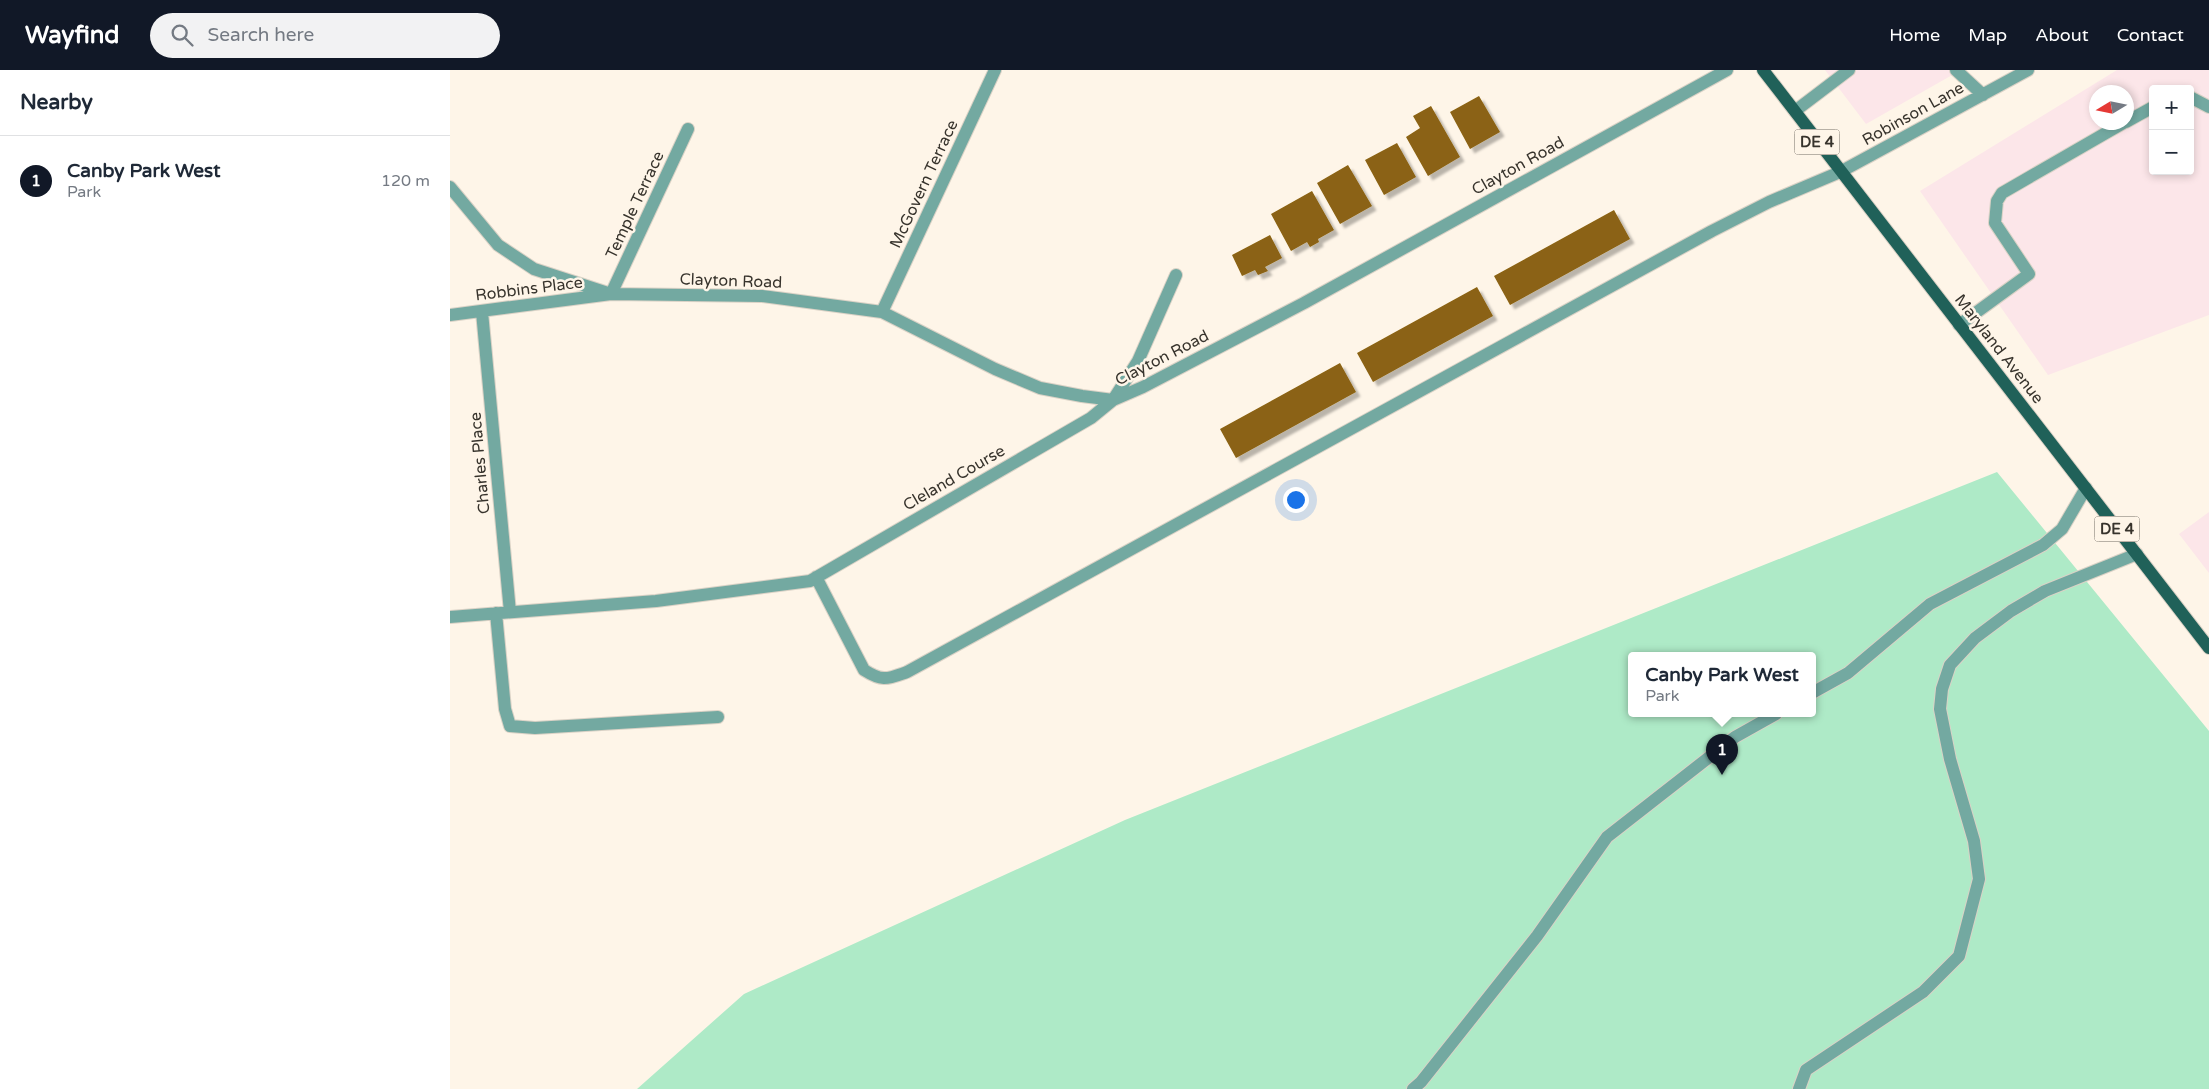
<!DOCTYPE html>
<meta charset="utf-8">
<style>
body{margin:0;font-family:"Varela Round",sans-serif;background:#f2f2f3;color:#1f2937}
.controls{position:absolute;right:15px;top:15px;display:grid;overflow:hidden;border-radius:5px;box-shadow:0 2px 8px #0003}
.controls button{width:45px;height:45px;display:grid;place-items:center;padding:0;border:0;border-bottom:1px solid #e0e1e3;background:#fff;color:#1f2937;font:25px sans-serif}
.compass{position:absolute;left:1639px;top:15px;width:45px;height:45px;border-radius:50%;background:#fff;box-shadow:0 2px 8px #0003;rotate:260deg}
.you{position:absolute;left:845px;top:429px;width:18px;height:18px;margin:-12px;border:4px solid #fff;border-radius:50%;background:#1a73e8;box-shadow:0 0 0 8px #1a73e833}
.badge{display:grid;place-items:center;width:32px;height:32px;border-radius:50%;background:#111827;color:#fff;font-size:16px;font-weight:700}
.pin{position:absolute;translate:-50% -41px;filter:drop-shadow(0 1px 2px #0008)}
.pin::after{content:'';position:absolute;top:26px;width:18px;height:15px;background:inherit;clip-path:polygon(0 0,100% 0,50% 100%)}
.popup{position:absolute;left:1178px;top:582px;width:188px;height:65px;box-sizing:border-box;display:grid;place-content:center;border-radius:5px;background:#fff;filter:drop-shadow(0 1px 4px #0005);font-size:16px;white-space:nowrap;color:#747a83}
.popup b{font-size:19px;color:#1f2937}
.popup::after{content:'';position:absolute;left:50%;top:100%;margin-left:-10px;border:10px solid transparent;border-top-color:#fff}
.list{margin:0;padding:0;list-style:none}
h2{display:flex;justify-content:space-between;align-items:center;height:65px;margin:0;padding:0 20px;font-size:21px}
h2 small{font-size:16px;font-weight:400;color:#747a83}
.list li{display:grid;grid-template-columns:32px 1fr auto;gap:15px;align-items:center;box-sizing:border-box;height:90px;padding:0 20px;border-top:1px solid #e0e1e3}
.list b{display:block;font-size:19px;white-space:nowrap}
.list p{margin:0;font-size:16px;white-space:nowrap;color:#747a83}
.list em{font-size:16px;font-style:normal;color:#747a83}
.icon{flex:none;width:28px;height:28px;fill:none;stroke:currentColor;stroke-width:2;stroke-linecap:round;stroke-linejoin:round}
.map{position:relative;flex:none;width:1759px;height:1019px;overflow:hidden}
header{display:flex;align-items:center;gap:30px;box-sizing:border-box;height:70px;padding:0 25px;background:#111827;color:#fff}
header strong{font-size:24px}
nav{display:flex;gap:28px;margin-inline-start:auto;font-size:18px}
.search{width:350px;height:45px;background:#f2f2f3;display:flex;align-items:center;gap:12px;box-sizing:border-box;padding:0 18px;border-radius:28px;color:#747a83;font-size:19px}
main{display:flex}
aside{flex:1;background:#fff}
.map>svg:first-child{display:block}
.commercial{fill:#fce6e9;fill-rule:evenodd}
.green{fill:#aeeac7;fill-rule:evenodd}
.building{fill:#8b6212;filter:url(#shadow)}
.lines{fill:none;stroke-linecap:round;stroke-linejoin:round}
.minor-casing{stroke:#dad2c6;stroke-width:14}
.major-casing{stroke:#dad2c6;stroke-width:14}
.minor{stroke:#73a9a1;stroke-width:12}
.major{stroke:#206159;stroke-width:12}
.labels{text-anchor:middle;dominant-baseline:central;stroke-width:5;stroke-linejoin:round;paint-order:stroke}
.shield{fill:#fef5e8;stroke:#736d64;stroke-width:1}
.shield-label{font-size:15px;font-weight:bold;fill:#37332c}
.street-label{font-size:16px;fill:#37332c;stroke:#fef5e8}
</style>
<header>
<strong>Wayfind</strong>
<div class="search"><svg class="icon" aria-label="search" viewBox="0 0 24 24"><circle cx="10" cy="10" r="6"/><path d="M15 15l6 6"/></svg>Search here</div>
<nav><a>Home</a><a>Map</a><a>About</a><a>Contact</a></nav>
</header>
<main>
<aside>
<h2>Nearby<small></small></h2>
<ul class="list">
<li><span class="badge">1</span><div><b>Canby Park West</b><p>Park</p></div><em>120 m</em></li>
</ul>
</aside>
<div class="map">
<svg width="1759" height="1019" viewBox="0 0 1759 1019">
<defs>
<filter id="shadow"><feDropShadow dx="4.5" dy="4.5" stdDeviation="1" flood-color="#0004"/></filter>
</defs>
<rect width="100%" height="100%" fill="#fef5e8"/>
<path class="commercial" d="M 1375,0 L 1511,0 L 1416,54 Z
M 1667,0 L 1759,0 L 1759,245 L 1598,305 L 1470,121 ZM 1703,19 L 1740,19 L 1740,101 L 1703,101 ZM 1646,22 L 1676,22 L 1676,52 L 1646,52 Z
M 1759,442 L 1759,503 L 1729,464 Z"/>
<path class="green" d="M 1547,402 L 1759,661 L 1759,1019 L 187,1019 L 294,924 L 675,750 ZM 1182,586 L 1362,586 L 1362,644 L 1182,644 Z"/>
<path class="building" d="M 1029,26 L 1050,62 L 1020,79 L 1000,42 Z
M 981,36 L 1010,87 L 978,106 L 956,67 L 970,58 L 963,46 Z
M 947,73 L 966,107 L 934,125 L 915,90 Z
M 898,95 L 922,136 L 890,154 L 867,113 Z
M 862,121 L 884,160 L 868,169 L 869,172 L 860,177 L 857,172 L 841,181 L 821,144 Z
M 1164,140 L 1180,169 L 1060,235 L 1044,206 Z
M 820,165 L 832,188 L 815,197 L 818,201 L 808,205 L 805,200 L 792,206 L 782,185 Z
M 1027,217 L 1043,246 L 923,312 L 907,283 Z
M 890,293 L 906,322 L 786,388 L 770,359 Z"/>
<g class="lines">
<defs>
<path id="minor" d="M 1506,0 L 1533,25
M 1740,27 L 1759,37
M 1345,41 L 1399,0
M 1676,52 L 1703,37
M 0,117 L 48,175 L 84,199 L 161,224 L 312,226 L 432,242 L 545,299 L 590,318 L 632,326 L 663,330 L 693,317 L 854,233 L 1277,0
M 32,242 L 60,542
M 432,242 L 545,0
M 0,245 L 161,224 L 238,59
M 1509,255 L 1579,204 L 1545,153 L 1547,131 L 1552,123 L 1675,52
M 366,507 L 414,600 C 433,612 437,609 457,602 L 1262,161 L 1319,132 L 1390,102 L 1578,0
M 46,543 L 55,639 L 60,656 L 85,658 L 268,647
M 0,547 L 206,531 L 360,511 L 641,348 L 663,330 L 688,291 L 726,205
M 1362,623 L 1398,603 L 1480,534 L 1593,475 L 1612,459 L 1636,418
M 963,1019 L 971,1012 L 1087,866 L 1157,767 L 1285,667 L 1326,644
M 1349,1019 L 1356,1000 L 1473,922 L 1509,886 L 1529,809 L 1524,771 L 1500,689 L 1490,639 L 1492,619 L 1500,595 L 1525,568 L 1561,541 L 1595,521 L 1687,484"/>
<path id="major" d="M 1313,0 L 1759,578"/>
</defs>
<use href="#minor" class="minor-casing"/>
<use href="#major" class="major-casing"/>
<use href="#minor" class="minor"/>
<use href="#major" class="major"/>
</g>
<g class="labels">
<g class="shield">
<rect x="1344.5" y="59.5" width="45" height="25" rx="4"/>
<rect x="1644.5" y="446.5" width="45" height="25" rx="4"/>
</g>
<g class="shield-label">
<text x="1367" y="72">DE 4</text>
<text x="1667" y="459">DE 4</text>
</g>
<g class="street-label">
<text transform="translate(1463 44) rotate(-29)">Robinson Lane</text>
<text transform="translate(1068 96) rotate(-29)">Clayton Road</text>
<text transform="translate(474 114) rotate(-65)">McGovern Terrace</text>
<text transform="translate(185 135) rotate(-65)">Temple Terrace</text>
<text transform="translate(281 211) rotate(2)">Clayton Road</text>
<text transform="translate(79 219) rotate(-7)">Robbins Place</text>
<text transform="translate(1549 279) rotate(52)">Maryland Avenue</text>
<text transform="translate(712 288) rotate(-27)">Clayton Road</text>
<text transform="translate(30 393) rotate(-95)">Charles Place</text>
<text transform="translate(504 408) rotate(-30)">Cleland Course</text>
</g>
</g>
</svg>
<div class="controls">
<button>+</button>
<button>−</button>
</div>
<svg class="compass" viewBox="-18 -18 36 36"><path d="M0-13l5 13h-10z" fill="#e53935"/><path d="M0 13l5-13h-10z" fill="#747a83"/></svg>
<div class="you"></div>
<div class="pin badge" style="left:1272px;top:705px">1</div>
<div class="popup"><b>Canby Park West</b>Park</div>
</div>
</main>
